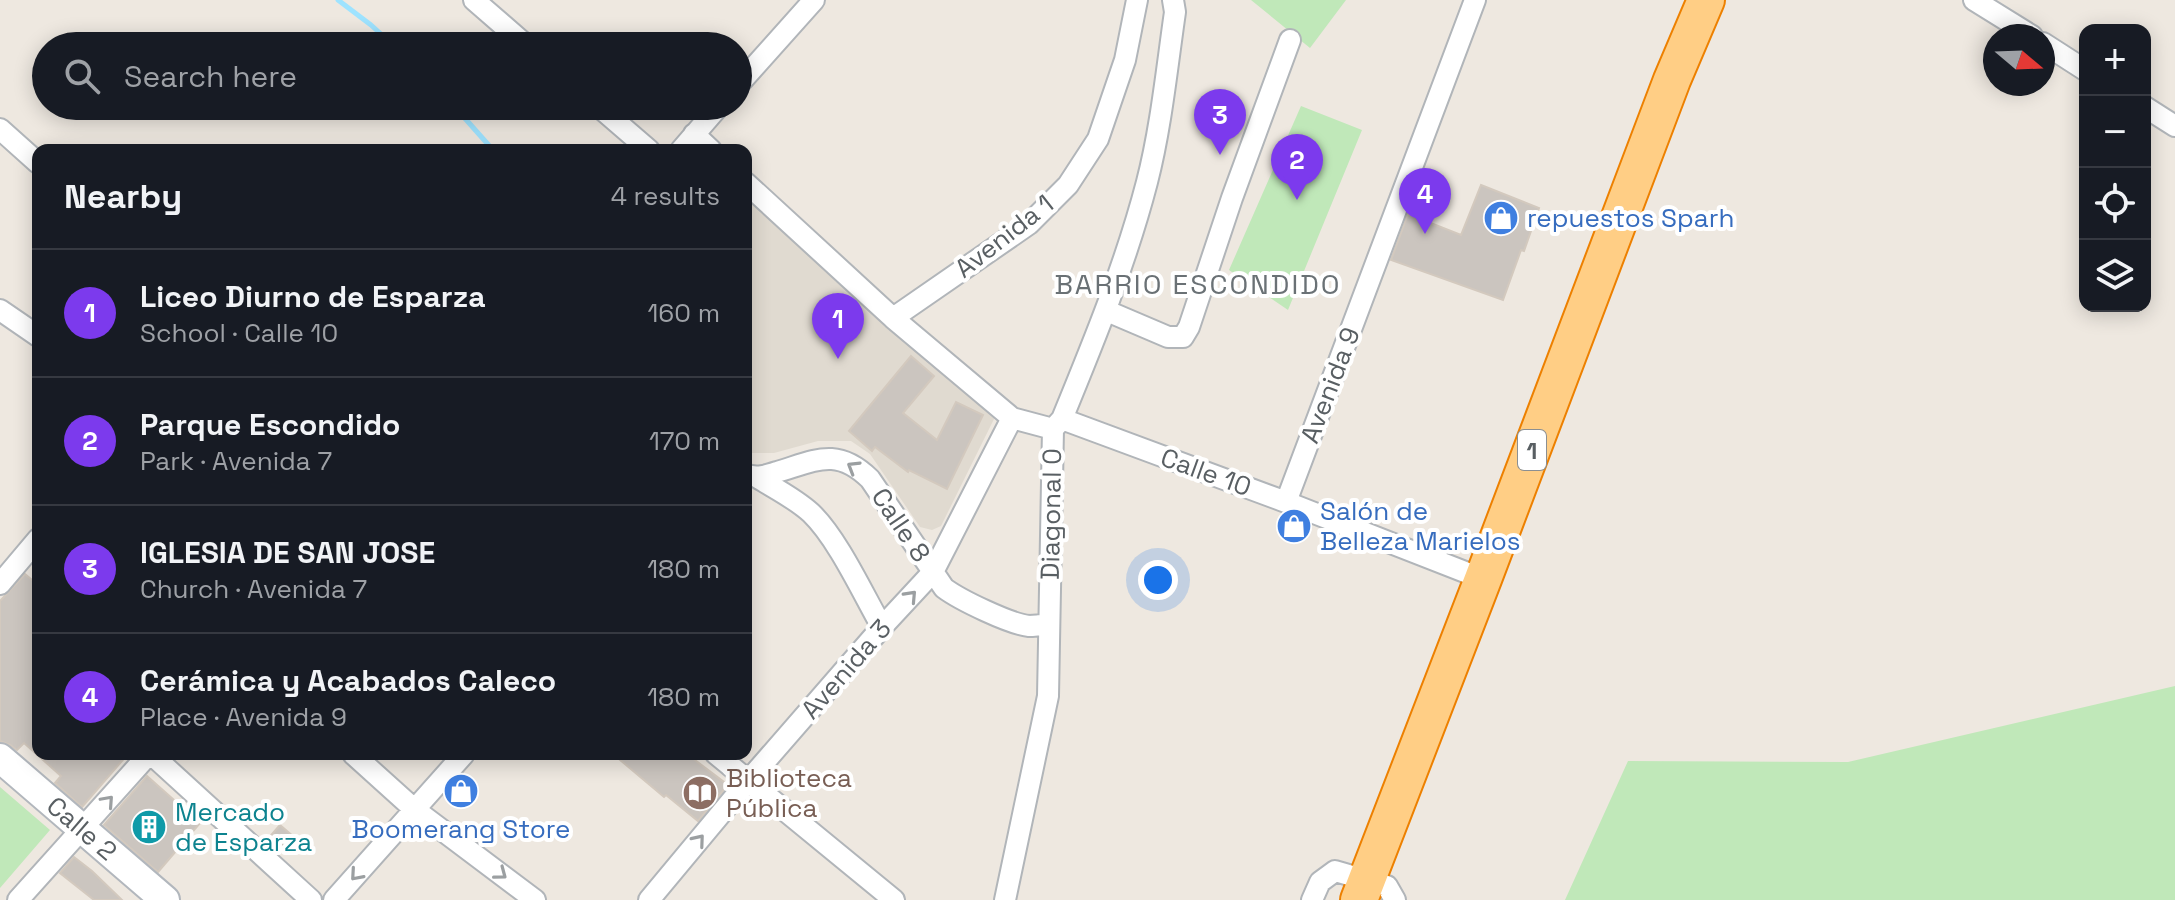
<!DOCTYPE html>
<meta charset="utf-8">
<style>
body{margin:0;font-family:"Space Grotesk",sans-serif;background:#20242c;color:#f1f3f6}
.controls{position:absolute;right:24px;top:24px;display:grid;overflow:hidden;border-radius:16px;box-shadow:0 4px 20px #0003}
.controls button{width:72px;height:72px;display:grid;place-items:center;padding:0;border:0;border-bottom:2px solid #363941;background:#171b24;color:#f1f3f6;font:40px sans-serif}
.compass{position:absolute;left:1983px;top:24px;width:72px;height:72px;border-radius:50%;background:#171b24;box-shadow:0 4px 20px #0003;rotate:109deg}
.you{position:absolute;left:1158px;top:580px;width:28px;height:28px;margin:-20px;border:6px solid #fff;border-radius:50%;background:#1a73e8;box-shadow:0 0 0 12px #1a73e833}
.badge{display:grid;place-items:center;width:52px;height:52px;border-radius:50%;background:#7c3aed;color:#fff;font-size:26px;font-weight:700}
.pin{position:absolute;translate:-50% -66px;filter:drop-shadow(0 2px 4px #0008)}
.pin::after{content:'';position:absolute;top:42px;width:28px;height:24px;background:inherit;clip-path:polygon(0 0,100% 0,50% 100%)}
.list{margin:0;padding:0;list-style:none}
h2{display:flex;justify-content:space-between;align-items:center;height:104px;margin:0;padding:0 32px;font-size:34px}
h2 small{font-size:26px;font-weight:400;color:#9ea1a6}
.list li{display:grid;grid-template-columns:52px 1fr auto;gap:24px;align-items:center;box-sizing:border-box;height:128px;padding:0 32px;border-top:2px solid #363941}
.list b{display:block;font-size:30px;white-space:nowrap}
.list p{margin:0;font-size:26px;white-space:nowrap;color:#9ea1a6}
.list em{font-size:26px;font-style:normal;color:#9ea1a6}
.icon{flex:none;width:44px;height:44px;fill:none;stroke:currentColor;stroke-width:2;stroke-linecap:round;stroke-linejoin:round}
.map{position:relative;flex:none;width:2175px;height:900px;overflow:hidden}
.search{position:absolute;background:#171b24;box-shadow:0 4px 20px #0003;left:32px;top:32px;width:720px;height:88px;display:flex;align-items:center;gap:20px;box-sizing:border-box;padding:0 28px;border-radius:44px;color:#9ea1a6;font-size:30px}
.panel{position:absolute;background:#171b24;box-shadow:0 4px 20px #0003;left:32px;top:144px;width:720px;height:616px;border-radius:16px}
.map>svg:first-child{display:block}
.education{fill:#e0dad0}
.green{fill:#c0e8b9}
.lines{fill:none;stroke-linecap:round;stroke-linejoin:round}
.stream{stroke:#9ee3ff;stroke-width:5}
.building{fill:#cbc5bf;stroke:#d3c9be;stroke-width:2}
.street-casing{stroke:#b1b5b9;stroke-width:24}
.secondary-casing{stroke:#b2b7bd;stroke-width:32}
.highway-casing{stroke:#ed8000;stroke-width:40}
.street{stroke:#fff;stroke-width:20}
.secondary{stroke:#fff;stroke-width:28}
.highway{stroke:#ffce85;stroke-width:36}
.oneway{stroke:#9b9fa1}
.labels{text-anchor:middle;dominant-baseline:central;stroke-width:8;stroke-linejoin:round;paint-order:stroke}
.shield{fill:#fff;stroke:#8b8f92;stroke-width:2}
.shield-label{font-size:24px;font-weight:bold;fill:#595f63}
.shop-label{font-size:26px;fill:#366cbe;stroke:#fff;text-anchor:start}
.street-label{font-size:26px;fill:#595f63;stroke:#fff}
.education-label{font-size:26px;fill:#785e54;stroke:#fff;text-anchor:start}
.culture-label{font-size:26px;fill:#0d838f;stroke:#fff;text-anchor:start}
.neighbourhood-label{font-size:28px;letter-spacing:2px;fill:#6a7175;stroke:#fff}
</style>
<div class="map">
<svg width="2175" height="900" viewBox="0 0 2175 900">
<rect width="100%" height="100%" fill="#eee8e0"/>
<path class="education" d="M 746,199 L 995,417 L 941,526 L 932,530 L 920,527 L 870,454 L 851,441 L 818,441 L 774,453 L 746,453 Z"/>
<path class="green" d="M 1251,0 L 1346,0 L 1310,48 Z
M 1301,106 L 1362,130 L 1288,310 L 1229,270 Z
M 2175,686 L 2175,900 L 1565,900 L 1628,761 L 1848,762 Z
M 0,787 L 50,830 L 0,888 Z"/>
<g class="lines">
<path class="stream" d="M 338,0 L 371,25 L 394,46
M 454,106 L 493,150"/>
</g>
<path class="building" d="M 1481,185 L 1539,208 L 1524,251 L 1521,250 L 1503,300 L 1391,260 L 1408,214 L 1461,235 Z
M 911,356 L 934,376 L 903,413 L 937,440 L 956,402 L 983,415 L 947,489 L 909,470 L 908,472 L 875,447 L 872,451 L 849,431 Z
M 25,574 L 38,585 L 38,754 L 128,754 L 82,807 L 55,783 L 61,776 L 24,743 L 17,750 L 10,745 L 0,741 L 0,601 Z
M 613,754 L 687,754 L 728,785 L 698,821 L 666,795 L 664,797 Z
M 147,776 L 200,823 L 158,872 L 104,825 Z
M 280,825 L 293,836 L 278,853 L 266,841 Z
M 74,857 L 92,871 L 122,900 L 94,900 L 60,873 Z"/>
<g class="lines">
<defs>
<path id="street" d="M 474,0 L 527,46
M 1974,0 L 2032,36
M 2043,43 L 2085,70
M 738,85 L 814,0
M 598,106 L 649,150
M 2145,107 L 2175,126
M 0,129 L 38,163
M 694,134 L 711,150
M 681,150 L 719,106
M 746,183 L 893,318 L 1012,418 L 1053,429
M 0,310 L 38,336
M 1107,311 L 1168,337 L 1183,337 L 1189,327 L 1232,198 L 1290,40
M 893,318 L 1029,224 L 1068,185 L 1098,139 L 1125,60 L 1137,0
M 1062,419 L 1286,502 L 1483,579
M 746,475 C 758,478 765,476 777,472 C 817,460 837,447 870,479 L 944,588 C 960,600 1010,624 1029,626 C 1035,626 1042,625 1049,624
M 758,478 C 776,489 796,499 811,513 C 838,539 863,594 882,627
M 1286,502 L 1475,0
M 0,584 L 38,539
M 151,754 L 311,900
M 353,754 L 414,809 L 535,900
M 716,754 L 894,900
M 18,900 L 149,754
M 334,900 L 464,754
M 649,900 L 748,781 L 882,627 L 933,572 L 1012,418
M 1005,900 L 1048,696 L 1053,429 L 1062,419 C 1094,341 1126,263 1147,182 C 1161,128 1167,67 1175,12 L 1173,0
M 1312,900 L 1320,882 L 1335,871 L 1387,886 L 1395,900"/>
<g id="secondary">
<path id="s1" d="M 0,758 L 165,900"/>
</g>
<path id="highway" d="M 1359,900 L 1483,579 L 1672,80 L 1706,0"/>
</defs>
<use href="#street" class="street-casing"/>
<use href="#secondary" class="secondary-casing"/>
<use href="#highway" class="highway-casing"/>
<use href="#street" class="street"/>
<use href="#secondary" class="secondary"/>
<use href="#highway" class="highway"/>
</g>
<defs><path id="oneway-chevron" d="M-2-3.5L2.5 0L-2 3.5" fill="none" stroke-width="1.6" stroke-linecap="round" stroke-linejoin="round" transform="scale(2)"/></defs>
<g class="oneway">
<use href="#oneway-chevron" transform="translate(853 467) rotate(-149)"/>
<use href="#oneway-chevron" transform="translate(911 596) rotate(-47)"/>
<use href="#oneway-chevron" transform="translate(108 801) rotate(-48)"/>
<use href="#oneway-chevron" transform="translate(699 840) rotate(-50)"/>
<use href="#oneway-chevron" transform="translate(501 874) rotate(37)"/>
<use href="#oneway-chevron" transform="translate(356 875) rotate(131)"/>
</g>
<defs>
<symbol id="shop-disc" viewBox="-11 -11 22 22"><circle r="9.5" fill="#3f7fe0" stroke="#fff"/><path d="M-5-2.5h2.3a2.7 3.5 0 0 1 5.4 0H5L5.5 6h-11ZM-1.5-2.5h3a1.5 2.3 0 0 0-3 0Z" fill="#fff"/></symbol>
<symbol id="library-disc" viewBox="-11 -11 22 22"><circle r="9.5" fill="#8d6e63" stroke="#fff"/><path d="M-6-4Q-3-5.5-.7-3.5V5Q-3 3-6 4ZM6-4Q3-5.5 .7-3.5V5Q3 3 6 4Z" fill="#fff"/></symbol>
<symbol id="building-disc" viewBox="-11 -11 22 22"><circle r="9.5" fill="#0f9aa8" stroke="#fff"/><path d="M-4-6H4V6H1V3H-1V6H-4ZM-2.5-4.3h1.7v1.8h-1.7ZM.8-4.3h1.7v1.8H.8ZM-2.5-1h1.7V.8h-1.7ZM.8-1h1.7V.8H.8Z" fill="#fff"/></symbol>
</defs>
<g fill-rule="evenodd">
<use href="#shop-disc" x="1481" y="198" width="40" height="40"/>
<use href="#shop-disc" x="1274" y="506" width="40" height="40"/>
<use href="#shop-disc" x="441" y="771" width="40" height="40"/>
<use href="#library-disc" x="680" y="773" width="40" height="40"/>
<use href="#building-disc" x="129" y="807" width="40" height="40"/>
</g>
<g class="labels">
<rect class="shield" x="1518" y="430" width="28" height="40" rx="6"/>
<g class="shield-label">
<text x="1532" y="450">1</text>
</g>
<g class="shop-label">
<text x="1527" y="218">repuestos Sparh</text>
<text x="1320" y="511">Salón de<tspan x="1320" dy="30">Belleza Marielos</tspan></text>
<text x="461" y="829" text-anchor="middle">Boomerang Store</text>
</g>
<g class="street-label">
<text transform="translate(1004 236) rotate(-38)">Avenida 1</text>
<text transform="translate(1330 385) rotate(-69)">Avenida 9</text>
<text transform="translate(1206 472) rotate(20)">Calle 10</text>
<text transform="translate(1051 514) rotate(-89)">Diagonal 0</text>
<text transform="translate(901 525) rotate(56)">Calle 8</text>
<text transform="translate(846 669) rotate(-49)">Avenida 3</text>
<text stroke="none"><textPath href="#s1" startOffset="108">Calle 2</textPath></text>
</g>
<g class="education-label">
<text x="726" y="778">Biblioteca<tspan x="726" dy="30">Pública</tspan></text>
</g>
<g class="culture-label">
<text x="175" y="812">Mercado<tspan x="175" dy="30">de Esparza</tspan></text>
</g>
<g class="neighbourhood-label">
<text x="1198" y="284">BARRIO ESCONDIDO</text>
</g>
</g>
</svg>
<div class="controls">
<button>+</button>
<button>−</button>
<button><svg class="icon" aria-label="locate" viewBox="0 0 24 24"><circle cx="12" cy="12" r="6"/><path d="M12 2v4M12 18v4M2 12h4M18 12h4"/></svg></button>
<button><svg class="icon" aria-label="layers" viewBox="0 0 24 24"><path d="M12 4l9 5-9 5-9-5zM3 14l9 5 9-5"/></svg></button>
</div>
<svg class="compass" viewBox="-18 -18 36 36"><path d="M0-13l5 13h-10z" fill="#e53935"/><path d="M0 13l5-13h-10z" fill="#9ea1a6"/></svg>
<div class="you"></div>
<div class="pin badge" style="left:838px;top:359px">1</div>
<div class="pin badge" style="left:1297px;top:200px">2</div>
<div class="pin badge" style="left:1220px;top:155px">3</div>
<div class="pin badge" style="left:1425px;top:234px">4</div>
<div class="search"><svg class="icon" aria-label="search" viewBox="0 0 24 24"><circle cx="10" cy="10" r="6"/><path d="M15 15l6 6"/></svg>Search here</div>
<section class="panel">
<h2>Nearby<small>4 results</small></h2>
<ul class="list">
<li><span class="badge">1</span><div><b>Liceo Diurno de Esparza</b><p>School · Calle 10</p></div><em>160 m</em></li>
<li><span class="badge">2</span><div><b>Parque Escondido</b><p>Park · Avenida 7</p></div><em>170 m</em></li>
<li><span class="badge">3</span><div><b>IGLESIA DE SAN JOSE</b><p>Church · Avenida 7</p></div><em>180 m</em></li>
<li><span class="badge">4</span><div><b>Cerámica y Acabados Caleco</b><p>Place · Avenida 9</p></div><em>180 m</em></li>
</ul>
</section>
</div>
